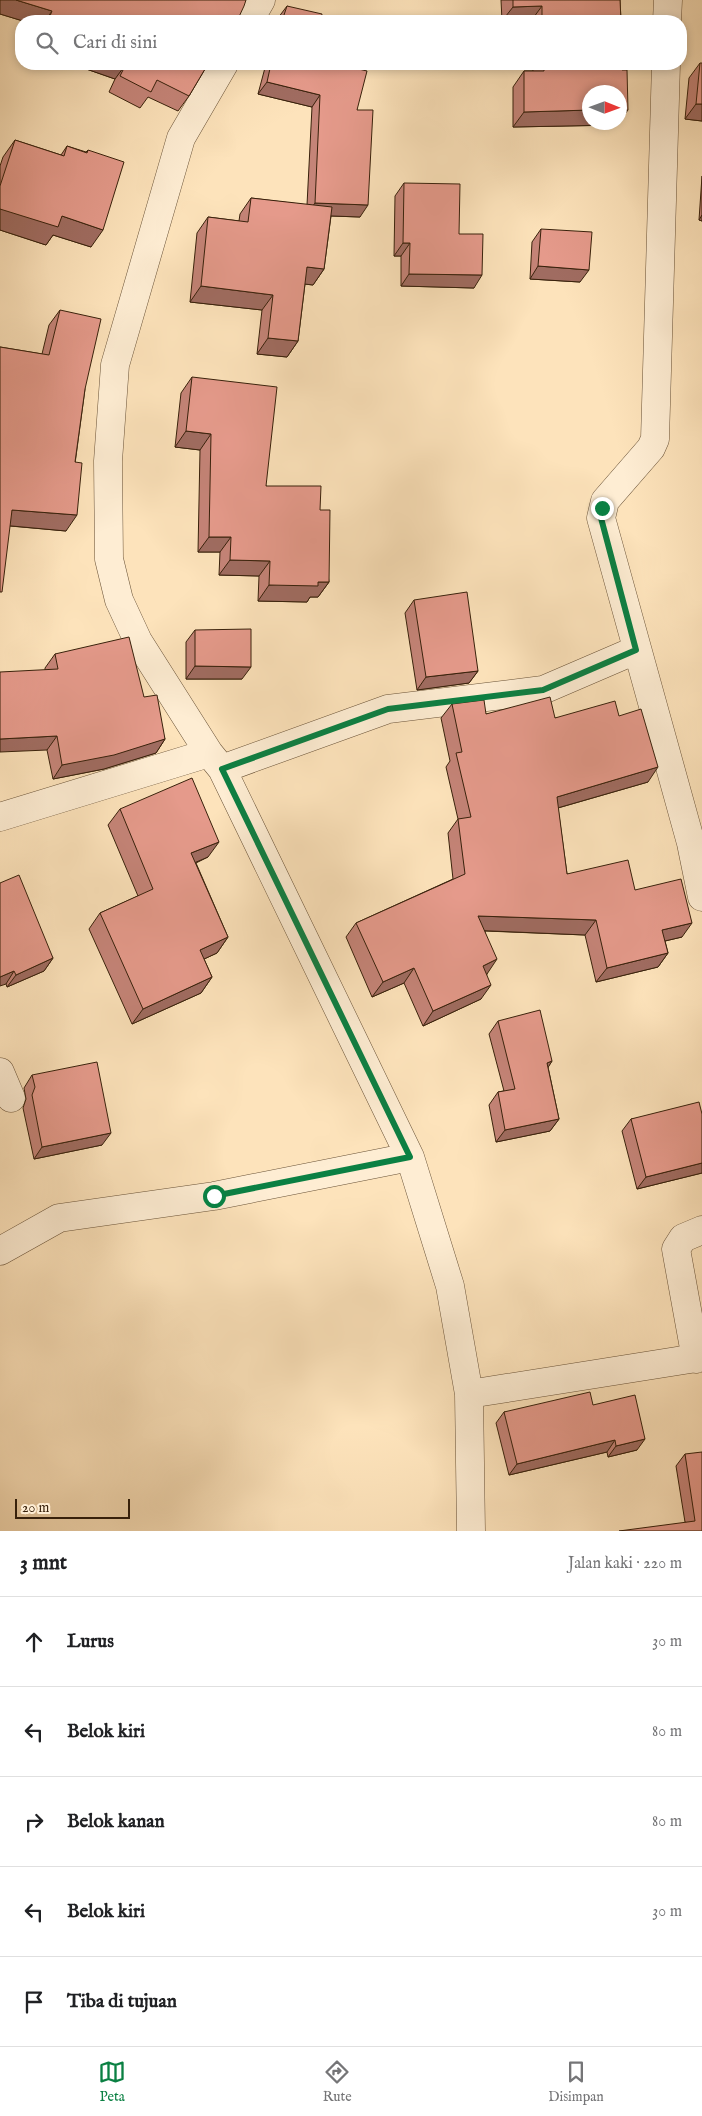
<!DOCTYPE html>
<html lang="id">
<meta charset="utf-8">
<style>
body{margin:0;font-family:"IM FELL English",serif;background:#f6f6f6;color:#202124}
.compass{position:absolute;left:582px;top:85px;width:45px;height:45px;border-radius:50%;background:#fff;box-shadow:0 2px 8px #0003;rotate:91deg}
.scale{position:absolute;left:15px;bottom:12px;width:115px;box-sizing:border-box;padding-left:5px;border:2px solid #38210b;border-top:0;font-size:14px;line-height:18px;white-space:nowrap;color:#38210b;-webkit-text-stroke:4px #feedd3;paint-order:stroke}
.stop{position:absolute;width:15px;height:15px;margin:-11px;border:4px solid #0b8043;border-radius:50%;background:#fff}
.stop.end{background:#0b8043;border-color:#fff;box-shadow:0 1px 5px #0008}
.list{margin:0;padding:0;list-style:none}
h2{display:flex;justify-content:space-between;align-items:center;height:65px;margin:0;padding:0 20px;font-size:21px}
h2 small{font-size:16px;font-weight:400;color:#757577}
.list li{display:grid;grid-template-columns:32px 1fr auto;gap:15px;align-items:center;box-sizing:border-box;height:90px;padding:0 20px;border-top:1px solid #e0e0e0}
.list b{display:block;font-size:19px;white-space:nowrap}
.list em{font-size:16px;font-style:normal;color:#757577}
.icon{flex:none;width:28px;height:28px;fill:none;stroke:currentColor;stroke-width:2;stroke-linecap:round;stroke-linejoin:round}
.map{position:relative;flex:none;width:702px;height:1531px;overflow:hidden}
.search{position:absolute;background:#fff;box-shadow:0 2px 8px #0003;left:15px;right:15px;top:15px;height:55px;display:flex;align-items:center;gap:12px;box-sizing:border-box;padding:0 18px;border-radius:20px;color:#757577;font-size:19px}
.sheet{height:515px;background:#fff}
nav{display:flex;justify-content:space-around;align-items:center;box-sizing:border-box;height:70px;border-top:1px solid #e0e0e0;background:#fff;font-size:14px;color:#757577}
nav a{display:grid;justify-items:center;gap:2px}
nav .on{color:#0b8043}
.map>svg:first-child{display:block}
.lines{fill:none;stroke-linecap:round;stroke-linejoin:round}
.minor-casing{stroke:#695237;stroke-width:29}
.minor{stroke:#feedd3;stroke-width:28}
.wall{fill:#c58478;stroke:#38210b}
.shaded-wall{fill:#a06c61;stroke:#38210b}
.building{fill:#e59a8b;stroke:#38210b}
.route{stroke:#0b8043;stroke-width:6}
</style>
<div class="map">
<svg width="702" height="1531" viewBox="0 0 702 1531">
<rect width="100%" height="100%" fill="#fde3bb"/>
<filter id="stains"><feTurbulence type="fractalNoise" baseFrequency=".004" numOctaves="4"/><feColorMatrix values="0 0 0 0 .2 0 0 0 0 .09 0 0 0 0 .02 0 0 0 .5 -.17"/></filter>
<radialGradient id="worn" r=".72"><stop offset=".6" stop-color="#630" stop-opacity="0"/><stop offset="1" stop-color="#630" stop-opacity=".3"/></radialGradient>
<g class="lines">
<defs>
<path id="minor" d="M 249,21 L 261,0
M 667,21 L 668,0
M 224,64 L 181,138 L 115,365 L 108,461 L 109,559 L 119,600 L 138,641 L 209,753 L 222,769 L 410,1157 L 450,1286 L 469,1394 L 702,1357
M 666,64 L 655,439 L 651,448 L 605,501 L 601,518 L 691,843 L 702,897
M 222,769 L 388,709 L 543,690 L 636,650
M 0,817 L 209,753
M 0,1072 L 11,1098
M 0,1251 L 59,1218 L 214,1196 L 410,1157
M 696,1359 L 676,1249 L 683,1238 L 702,1230
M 469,1394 L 471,1531"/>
</defs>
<use href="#minor" class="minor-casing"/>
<use href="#minor" class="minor"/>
</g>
<path class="wall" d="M 0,0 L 237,21 L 23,21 L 0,14 Z
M 501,0 L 620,0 L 621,21 L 502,21 Z
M 287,6 L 321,21 L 277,21 L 278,18 Z
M 700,63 L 702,121 L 685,119 L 689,78 Z
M 72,64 L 208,64 L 189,96 L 178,111 L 148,97 L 140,108 L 109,92 L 115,79 Z
M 266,64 L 338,64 L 357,110 L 360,217 L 331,216 L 324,269 L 313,285 L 305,284 L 298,341 L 287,357 L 257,354 L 262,310 L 190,302 L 197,233 L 208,217 L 239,221 L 240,214 L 251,198 L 307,205 L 312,107 L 258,94 Z
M 532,64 L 622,64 L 617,125 L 513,127 L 513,87 L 524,71 L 533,71 Z
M 15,140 L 61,155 L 67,146 L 86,152 L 88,150 L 91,247 L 53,235 L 46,245 L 0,230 L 0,166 L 3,157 Z
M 702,176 L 702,221 L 699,220 Z
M 404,183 L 459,234 L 474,288 L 401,286 L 401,256 L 394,256 L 395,196 Z
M 541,229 L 580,282 L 530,279 L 532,242 Z
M 60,310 L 85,389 L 66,531 L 10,526 L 0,347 L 42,354 L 49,325 Z
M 192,377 L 266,486 L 320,510 L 329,582 L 318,597 L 310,597 L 307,602 L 258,601 L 259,576 L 219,575 L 220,552 L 198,552 L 200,450 L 175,447 L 181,393 Z
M 414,600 L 478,671 L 469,683 L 417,690 L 405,613 Z
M 195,630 L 242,679 L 186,679 L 186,642 Z
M 55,654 L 144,697 L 165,739 L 156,753 L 104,769 L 53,779 L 47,750 L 45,668 Z
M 452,704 L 486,714 L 555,718 L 619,716 L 648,782 L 558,808 L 567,874 L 635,890 L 682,937 L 665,941 L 668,953 L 658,967 L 596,982 L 585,935 L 485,931 L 487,974 L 481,999 L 423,1026 L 404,983 L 372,997 L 346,937 L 356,923 L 453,879 L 448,833 L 458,819 L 446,767 L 450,761 L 441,718 Z
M 120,809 L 208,857 L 196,863 L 228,937 L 217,953 L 204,959 L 212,977 L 201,993 L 132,1024 L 89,929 L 100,913 L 138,896 L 108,825 Z
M 0,883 L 53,958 L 44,971 L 7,987 L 6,984 Z
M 498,1021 L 552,1061 L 548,1067 L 559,1119 L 550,1131 L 496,1142 L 489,1105 L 498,1092 L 504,1091 L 489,1034 Z
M 32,1075 L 102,1145 L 34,1159 L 23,1108 L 26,1099 L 24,1088 Z
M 702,1114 L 702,1173 L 637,1189 L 622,1131 L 631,1119 Z
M 593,1405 L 637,1450 L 608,1457 L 607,1452 L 509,1475 L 496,1423 L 504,1412 Z
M 685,1454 L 702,1531 L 685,1522 L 676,1466 Z"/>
<path class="shaded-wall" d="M 0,0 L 16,0 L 52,11 L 45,21 L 23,21 L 0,14 Z
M 542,6 L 531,21 L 502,21 L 513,7 Z
M 72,64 L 126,64 L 115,79 Z
M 267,82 L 320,95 L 312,107 L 258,94 Z
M 696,104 L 702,104 L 702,121 L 685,119 Z
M 590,110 L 590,122 L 619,122 L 617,125 L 513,127 L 524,112 Z
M 620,110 L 628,110 L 620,121 Z
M 315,203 L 368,205 L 360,217 L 306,215 Z
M 0,209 L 62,216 L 103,230 L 91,247 L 53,235 L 46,245 L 0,230 Z
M 702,215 L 702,221 L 699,220 Z
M 403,243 L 410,243 L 401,256 L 394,256 Z
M 538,266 L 589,270 L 580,282 L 530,279 Z
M 307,267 L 324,269 L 313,285 L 296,283 Z
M 409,274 L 482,275 L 474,288 L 401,286 Z
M 201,286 L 273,295 L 262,310 L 190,302 Z
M 268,338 L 298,341 L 287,357 L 257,354 Z
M 186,431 L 211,434 L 200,450 L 175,447 Z
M 12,510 L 77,515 L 66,531 L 1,525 Z
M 209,537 L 231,537 L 220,552 L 198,552 Z
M 230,560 L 270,561 L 259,576 L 219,575 Z
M 318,582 L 329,582 L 318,597 L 310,597 L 307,602 L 258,601 L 269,585 Z
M 195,666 L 251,667 L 242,679 L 186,679 Z
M 478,671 L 469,683 L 417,690 L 426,677 Z
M 57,736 L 47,750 L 0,752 L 0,739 Z
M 165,739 L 156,753 L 104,769 L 53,779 L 62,765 Z
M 658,767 L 648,782 L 547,811 L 557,797 Z
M 219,842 L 208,857 L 180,869 L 191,853 Z
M 478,916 L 596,920 L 585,935 L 468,930 Z
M 692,923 L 682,937 L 652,944 L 662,930 Z
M 228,937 L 217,953 L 189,966 L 200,950 Z
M 668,953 L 658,967 L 596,982 L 607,968 Z
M 53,958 L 44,971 L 7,987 L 16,975 Z
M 497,959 L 487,974 L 473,981 L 483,966 Z
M 414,968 L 404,983 L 372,997 L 383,982 Z
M 14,971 L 6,984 L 0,986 L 0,977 Z
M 212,977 L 201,993 L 132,1024 L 143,1009 Z
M 491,985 L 481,999 L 423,1026 L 433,1011 Z
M 552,1061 L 544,1074 L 547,1063 Z
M 559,1119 L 550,1131 L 496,1142 L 505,1130 Z
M 111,1133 L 102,1145 L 34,1159 L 42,1147 Z
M 702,1163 L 702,1173 L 637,1189 L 646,1177 Z
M 645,1439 L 637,1450 L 608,1457 L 616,1446 Z
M 615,1440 L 607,1452 L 509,1475 L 517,1464 Z"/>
<path class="building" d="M 16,0 L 246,0 L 244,6 L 237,21 L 48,21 L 52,11 Z
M 513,0 L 620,0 L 621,21 L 542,21 L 542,6 L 513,7 Z
M 287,6 L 322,14 L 321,21 L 282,21 Z
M 700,63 L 702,63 L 702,104 L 696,104 Z
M 126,64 L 208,64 L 189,96 L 157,80 L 151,92 L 120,76 Z
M 271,64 L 338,64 L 367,71 L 357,110 L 373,110 L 368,205 L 315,203 L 320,95 L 267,82 Z
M 544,64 L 622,64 L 622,70 L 627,70 L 628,110 L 620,110 L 620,92 L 590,92 L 590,110 L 524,112 L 524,71 L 544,71 Z
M 15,140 L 64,156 L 67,146 L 87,153 L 88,150 L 124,162 L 103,230 L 62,216 L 58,227 L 0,209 L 0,186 Z
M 404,183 L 460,184 L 459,234 L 483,234 L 482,275 L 409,274 L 410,243 L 403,243 Z
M 251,198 L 332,207 L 324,269 L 307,267 L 298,341 L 268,338 L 273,295 L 201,286 L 208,217 L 248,222 Z
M 541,229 L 592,232 L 589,270 L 538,266 Z
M 60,310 L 101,319 L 85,389 L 75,462 L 82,463 L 77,515 L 12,510 L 2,592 L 0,592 L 0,347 L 49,355 Z
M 192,377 L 277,387 L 266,486 L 321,486 L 320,510 L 330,510 L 329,582 L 318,582 L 318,586 L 269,585 L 270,561 L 230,560 L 231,537 L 209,537 L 211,434 L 186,431 Z
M 467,592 L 478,671 L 426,677 L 414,600 Z
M 251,629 L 251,667 L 195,666 L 195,630 Z
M 129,637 L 144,697 L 157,695 L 165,739 L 114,755 L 62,765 L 57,736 L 0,739 L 0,672 L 58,669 L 55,654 Z
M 550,697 L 555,718 L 615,701 L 619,716 L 641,709 L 658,767 L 557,797 L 567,874 L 628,860 L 635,890 L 681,879 L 692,923 L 662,930 L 668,953 L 607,968 L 596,920 L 478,916 L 497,959 L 483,966 L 491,985 L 433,1011 L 414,968 L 383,982 L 356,923 L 465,874 L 458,819 L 471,817 L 456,753 L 462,752 L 452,704 L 484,700 L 486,714 Z
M 192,778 L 219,842 L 191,853 L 228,937 L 200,950 L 212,977 L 143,1009 L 100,913 L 153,889 L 120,809 Z
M 19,875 L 53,958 L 16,975 L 14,971 L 0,977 L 0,883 Z
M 540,1010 L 552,1061 L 547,1063 L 559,1119 L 505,1130 L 498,1092 L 515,1089 L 498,1021 Z
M 97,1062 L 111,1133 L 42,1147 L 32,1095 L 35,1087 L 32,1075 Z
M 699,1102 L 702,1114 L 702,1163 L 646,1177 L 631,1119 Z
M 590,1392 L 593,1405 L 635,1395 L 645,1439 L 616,1446 L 615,1440 L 517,1464 L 504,1412 Z
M 702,1452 L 702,1531 L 619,1531 L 695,1521 L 685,1454 Z"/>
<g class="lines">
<path class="route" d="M 214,1196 L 410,1157 L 222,769 L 388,709 L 543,690 L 636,650 L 601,518 L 602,508"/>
</g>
<rect width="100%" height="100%" filter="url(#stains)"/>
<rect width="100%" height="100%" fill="url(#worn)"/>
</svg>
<svg class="compass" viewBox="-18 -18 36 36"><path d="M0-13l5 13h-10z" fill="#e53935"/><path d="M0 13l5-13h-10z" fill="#757577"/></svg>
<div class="scale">20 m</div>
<div class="stop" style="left:214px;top:1196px"></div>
<div class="stop end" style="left:602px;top:508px"></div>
<div class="search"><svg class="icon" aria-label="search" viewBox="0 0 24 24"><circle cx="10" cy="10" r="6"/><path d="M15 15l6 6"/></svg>Cari di sini</div>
</div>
<section class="sheet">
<h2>3 mnt<small>Jalan kaki · 220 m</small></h2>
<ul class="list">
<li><svg class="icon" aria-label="ahead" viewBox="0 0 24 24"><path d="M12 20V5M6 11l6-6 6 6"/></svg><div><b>Lurus</b></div><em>30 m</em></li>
<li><svg class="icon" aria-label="left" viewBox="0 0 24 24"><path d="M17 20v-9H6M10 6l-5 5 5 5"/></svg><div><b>Belok kiri</b></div><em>80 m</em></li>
<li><svg class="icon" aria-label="right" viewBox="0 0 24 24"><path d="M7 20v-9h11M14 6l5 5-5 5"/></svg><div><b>Belok kanan</b></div><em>80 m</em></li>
<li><svg class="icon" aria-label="left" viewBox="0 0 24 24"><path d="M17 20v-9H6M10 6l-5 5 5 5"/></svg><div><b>Belok kiri</b></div><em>30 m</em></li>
<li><svg class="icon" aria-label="arrive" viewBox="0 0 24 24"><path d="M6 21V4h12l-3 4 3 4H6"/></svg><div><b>Tiba di tujuan</b></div></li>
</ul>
</section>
<nav>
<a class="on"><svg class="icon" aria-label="map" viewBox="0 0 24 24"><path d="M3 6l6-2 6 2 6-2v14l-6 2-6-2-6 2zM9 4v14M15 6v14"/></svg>Peta</a>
<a><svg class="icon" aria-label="directions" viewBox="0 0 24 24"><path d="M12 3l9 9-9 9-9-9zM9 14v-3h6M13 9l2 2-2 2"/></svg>Rute</a>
<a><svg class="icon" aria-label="saved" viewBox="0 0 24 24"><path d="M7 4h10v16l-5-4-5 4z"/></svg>Disimpan</a>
</nav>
